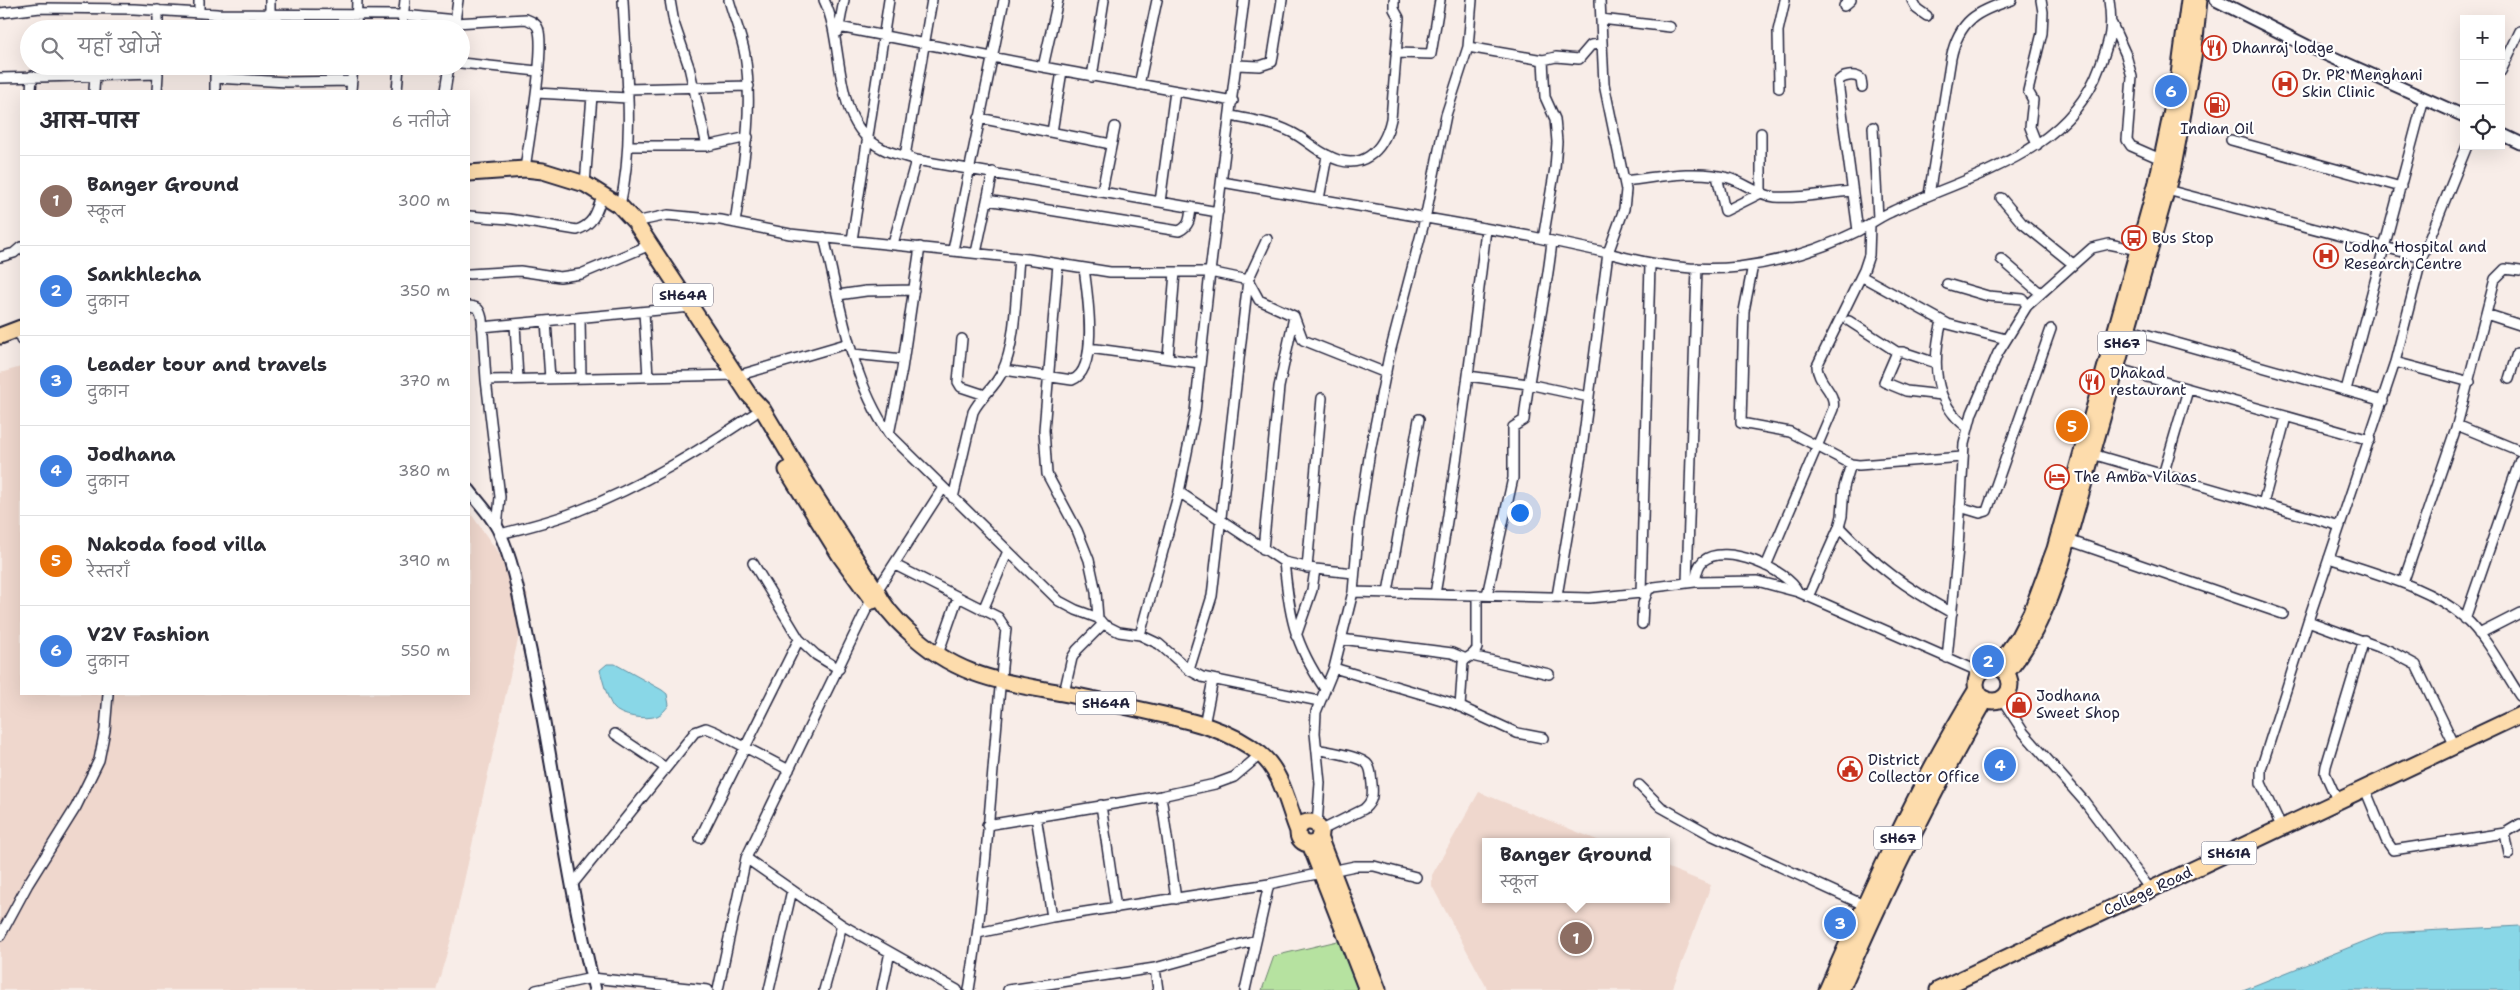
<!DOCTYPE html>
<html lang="hi">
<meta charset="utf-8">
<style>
body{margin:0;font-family:"Shantell Sans","Playpen Sans Deva",sans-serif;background:#f7f7f7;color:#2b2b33}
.controls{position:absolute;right:15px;top:15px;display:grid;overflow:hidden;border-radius:0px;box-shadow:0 5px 20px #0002}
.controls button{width:45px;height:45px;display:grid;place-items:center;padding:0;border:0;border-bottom:1px solid #e1e1e2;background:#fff;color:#2b2b33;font:25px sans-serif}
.you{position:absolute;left:1519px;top:512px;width:18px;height:18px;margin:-12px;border:4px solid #fff;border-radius:50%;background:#1a73e8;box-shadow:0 0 0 8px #1a73e833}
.badge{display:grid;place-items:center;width:32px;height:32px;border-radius:50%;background:#c8321e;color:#fff;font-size:16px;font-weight:700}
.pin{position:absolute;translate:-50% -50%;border:2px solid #fff;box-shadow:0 1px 5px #0006}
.popup{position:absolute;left:1482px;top:838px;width:188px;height:65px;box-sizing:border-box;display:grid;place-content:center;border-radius:0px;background:#fff;filter:drop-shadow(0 1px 4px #0005);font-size:16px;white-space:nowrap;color:#7c7c81}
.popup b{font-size:19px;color:#2b2b33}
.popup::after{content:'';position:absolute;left:50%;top:100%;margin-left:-10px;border:10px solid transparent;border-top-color:#fff}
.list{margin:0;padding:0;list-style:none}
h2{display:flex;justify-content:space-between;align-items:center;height:65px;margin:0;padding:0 20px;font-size:21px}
h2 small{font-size:16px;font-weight:400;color:#7c7c81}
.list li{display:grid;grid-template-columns:32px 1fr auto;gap:15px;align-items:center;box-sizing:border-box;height:90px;padding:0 20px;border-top:1px solid #e1e1e2}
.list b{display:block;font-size:19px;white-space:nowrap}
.list p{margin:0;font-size:16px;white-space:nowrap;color:#7c7c81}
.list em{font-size:16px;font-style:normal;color:#7c7c81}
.icon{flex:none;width:28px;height:28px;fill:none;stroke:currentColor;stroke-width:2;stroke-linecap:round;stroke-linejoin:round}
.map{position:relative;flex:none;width:2520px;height:990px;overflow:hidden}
.search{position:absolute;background:#fff;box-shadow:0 5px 20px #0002;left:20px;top:20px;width:450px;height:55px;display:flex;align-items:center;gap:12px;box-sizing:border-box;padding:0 18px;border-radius:28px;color:#7c7c81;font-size:19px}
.panel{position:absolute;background:#fff;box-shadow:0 5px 20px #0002;left:20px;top:90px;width:450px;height:605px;border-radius:0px}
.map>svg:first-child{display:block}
.built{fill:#efd7cd}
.green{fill:#b6e2a0;stroke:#6c826e}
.water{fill:#89d7e7;stroke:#608fa2}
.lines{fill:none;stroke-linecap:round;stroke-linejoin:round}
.minor-casing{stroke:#22223b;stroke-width:12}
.tertiary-casing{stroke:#22223b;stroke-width:15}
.primary-casing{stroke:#22223b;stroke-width:19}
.minor{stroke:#fff;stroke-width:9}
.tertiary{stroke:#fff;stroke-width:11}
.primary{stroke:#fddcac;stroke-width:15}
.labels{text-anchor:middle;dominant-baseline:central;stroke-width:4.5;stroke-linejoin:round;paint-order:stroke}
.shield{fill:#fff;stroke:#646476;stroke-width:1}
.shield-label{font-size:14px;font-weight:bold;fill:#22223b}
.poi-label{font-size:15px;fill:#22223b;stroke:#fff;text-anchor:start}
.street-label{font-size:15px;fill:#22223b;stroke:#fff}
</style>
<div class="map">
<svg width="2520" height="990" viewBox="0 0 2520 990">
<rect width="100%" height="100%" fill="#f8ede8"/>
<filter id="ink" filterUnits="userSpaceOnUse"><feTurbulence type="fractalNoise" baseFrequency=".02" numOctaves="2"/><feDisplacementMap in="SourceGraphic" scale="10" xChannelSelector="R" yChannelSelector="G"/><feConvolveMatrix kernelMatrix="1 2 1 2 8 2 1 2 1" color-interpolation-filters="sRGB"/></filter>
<g filter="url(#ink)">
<path class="built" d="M 21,367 L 21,694 L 469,694 L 469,511 L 528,595 L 451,939 L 436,990 L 0,990 L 0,373 Z
M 1479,792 L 1602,842 L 1486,842 L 1486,899 L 1666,899 L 1666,867 L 1711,885 L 1672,990 L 1488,990 L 1432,886 L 1432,875 Z"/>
<path class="green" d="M 1346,939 L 1366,990 L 1262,990 L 1274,956 Z"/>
<path class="water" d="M 607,664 L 615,664 L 662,690 L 667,694 L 669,705 C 665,710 662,714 657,716 C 647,720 620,717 613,707 C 607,698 603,681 600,670 Z
M 2520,926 L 2520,990 L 2243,990 L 2385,933 Z"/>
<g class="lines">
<defs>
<path id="minor" d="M 270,0 L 270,16
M 670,0 L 674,23 L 689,67 L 707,146
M 729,0 C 734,18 742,37 745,55 C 754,112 743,166 735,223
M 824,0 C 846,45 830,123 883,149 C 893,154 905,156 916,160 L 1218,212
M 1912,0 L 1917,9 L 1927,16
M 1844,6 L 1851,0
M 158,10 L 158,29
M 0,13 L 40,8 L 134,9 L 217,14 L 403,15 L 456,20
M 199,13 L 199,0
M 1601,19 L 1670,27
M 455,23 L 526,19 C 531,21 536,23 538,28 C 546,48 528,144 525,169
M 2112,24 L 2126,55 L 2132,77 L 2127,140 L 2131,146 L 2163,160
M 839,27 L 1043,67 L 1233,101
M 216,29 L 217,14
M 356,29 L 357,0
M 402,29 L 405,0
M 454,29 L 458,0
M 838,32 L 844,0
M 1468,47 L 1543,60 L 1556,57 L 1579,59 L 1591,45 L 1602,44
M 1396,53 L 1431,54 L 1440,0
M 461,63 L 537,71
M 1237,65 L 1260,66 L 1272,62 L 1282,0
M 1043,67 L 1058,0
M 2501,71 L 2520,31
M 1092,77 L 1104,0
M 0,78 L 158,74 L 157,91
M 215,78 L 287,82 L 352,81
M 1139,85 L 1157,0
M 1779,88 L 1778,31 L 1785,0
M 627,89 L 749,86
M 31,91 L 32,76
M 94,91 L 95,75
M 215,91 L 215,66
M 351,91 L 353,66
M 397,91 L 399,66
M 445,91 L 449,66
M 536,93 L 628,98
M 1231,116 C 1251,120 1273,123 1291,132 C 1304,138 1314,149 1327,155 C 1361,174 1384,151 1391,119 L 1399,18 L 1394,9 L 1394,0
M 979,118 L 1111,144
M 1873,127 L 1878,218
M 1052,132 L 1062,71
M 2231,140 L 2401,187
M 2037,145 L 2030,127 L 2033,100 L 2028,91 L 2042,33 L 2043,12 L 2041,0
M 628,146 L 707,146 L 748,137
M 2467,146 L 2422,257 L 2395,362 L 2470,382
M 905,156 L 932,0
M 1717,176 L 1725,211 L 1761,193 L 1761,133
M 1625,181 C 1658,177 1696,169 1729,178 C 1745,183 1758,195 1775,197 C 1799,199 1827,193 1851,191
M 1222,182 L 1529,236 L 1608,253 L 1624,209 L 1626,190 L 1604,84 L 1600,0
M 585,184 L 592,96
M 2167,190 L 2422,257
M 1102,191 L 1115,127
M 1929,195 L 1951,58 C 1959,20 1977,11 2012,0
M 2001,198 L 2022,223 L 2073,264
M 1319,199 L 1327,156
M 987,200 L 1179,231 C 1190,226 1190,218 1191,207
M 1160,202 L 1175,91
M 620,206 C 635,139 626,68 623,0
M 469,216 L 509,219 L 577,230 C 595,224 597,210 603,194
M 635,222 L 668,215 L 721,220 L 790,234 L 1028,259 L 1110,272 L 1210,272 L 1248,280 L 1259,300 L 1294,316 L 1303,340 L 1386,373
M 1858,231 L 1838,82 C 1842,75 1855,74 1861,79 L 1862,87
M 824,237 C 840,303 850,377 889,434 L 1059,601 L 1076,610 L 1098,618
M 1543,239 L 1555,168 L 1557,142 L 1555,119 L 1545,97 L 1543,60
M 852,240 L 889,0
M 893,244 L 916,160
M 953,250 L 1004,0
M 976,253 L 993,172
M 0,257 L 14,253 L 21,247
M 2001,259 L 2040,293
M 1058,264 L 1044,430 L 1047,474 L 1077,530 L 1089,560 L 1096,592 L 1098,618 L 1103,624 L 1119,632 L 1140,635 L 1159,644 L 1189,670 L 1202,677 L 1319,701
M 1753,265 L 1744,311 L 1741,423 L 1790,432 L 1851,464 L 1859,465 L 1962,457
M 2520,271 L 2505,269 L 2495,279 L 2457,425 L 2520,451
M 469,274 L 520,271 L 560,277 L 581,274 L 650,245
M 1861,276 L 1948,324 L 2006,339
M 1947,284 L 1988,296 L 2023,299 L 2027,306
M 838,295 L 866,291 L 914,290
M 469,306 C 478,307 480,309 482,319 L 486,380 L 500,497 L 497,527
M 644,312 L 648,377
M 2486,314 L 2520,325
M 580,318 L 581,378
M 546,321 L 550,379
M 1849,321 L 1897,352
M 1942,321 C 1932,361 1932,402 1968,428
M 515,324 L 518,379
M 482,327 L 691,307
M 2127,329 L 2383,401
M 21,338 L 21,340
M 962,339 L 958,382 L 961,387 L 985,395
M 1089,348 L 1200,363
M 853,354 L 903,359
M 1168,358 L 1175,272
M 1936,363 L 1903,352 L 1897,352 L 1884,382 L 1906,391 L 1942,395
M 2115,368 L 2370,440
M 1004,370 L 1072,380 C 1100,370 1087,292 1084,268
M 1468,376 L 1528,384 L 1589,397
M 2509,379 L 2517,353 L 2520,354
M 486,380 L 740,375 L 849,343
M 2346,390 L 2424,98
M 889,434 L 902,369 L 920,247
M 2092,454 L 2340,526
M 2163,475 L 2188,390
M 1179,492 L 1284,562 L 1315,569 L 1354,573
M 953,498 L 973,412 C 980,397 995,388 1002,372 C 1016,345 1016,290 1019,258
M 2263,504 L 2286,417
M 1960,507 L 1980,513 L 1987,511 L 2051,329
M 1839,527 C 1875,565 1906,588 1952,613
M 500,534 C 527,527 554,521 580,510 C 642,486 699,451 754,414
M 2068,540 L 2283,614
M 1263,549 L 1279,387 L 1294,317
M 2329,558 C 2373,573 2430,587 2465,618 C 2488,639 2503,671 2520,696
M 1284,562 C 1290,617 1293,642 1325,689
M 753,563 L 799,639 L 816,655 L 839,669
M 895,565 L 998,617 L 1006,629 C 992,749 989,871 969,990
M 1766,566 L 1833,409 C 1837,392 1817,383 1817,366 L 1864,270 L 1869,255 L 1870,224
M 1307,568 L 1322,398
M 1695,582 C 1697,574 1697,566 1703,561 C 1725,542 1788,570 1798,592
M 1687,583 L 1697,268
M 2403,583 L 2457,425
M 1353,592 L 1590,598 L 1641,593 L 1654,587 L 1695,582 L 1757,581 L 1798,592 L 1980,672
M 1388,592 L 1419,419
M 1641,593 L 1650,264
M 1435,594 C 1456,473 1472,351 1486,229
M 1487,595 L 1513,478 L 1513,427 L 1524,420 C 1530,360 1546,302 1552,241
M 1557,596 L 1582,449 L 1608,253 C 1652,265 1694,272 1739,267 C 1779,262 1822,249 1858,231 C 1869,225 1879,217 1891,212 C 1968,175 2068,156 2100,66 C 2110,40 2113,28 2109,0
M 1808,597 L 1839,527 L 1842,516 L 1844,487 L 1851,464
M 983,610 L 1008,551
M 2465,619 L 2520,460
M 2308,621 L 2390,651 L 2416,665 L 2455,746
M 1642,624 L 1643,604 L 1648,590
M 2479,634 L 2520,613
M 1140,635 L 1179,492 L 1195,412 L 1210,272 L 1244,0
M 1296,636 L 1312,590 L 1315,569
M 1341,639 L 1452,653 L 1466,659
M 1472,656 L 1549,674
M 937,657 L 958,597
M 1947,658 L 1958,548 L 1964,444 L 1972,413 L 1998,353 L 2027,306 L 2092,248 L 2109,244 L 2138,250
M 1334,668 L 1452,703 L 1517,733 L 1543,738
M 1189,670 L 1212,596 L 1248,280 L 1267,239
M 1064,693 L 1072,658 L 1077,650 L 1103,624
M 2002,699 L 2024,733 L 2084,801 L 2150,889
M 1460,707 L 1463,663 C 1466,656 1474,657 1477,648 L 1477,595
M 1204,725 L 1213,680
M 615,734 L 666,768
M 1317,749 C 1328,752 1362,756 1368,765 C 1372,771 1371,778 1372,784 C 1373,795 1373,801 1364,809 L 1320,831
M 1639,785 L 1661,807 L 1713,836 L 1866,906
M 2365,789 L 2386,840 L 2393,850 L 2505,833
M 1161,796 L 1176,899
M 2338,802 L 2325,773 L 2326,766 L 2364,640
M 1101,805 L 1116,908
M 987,825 L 1161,796 L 1215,784 L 1234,777 L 1261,754
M 1317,825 L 1320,783 L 1315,733 L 1316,712 L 1334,668 L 1353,592 L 1359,523 L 1370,451 L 1389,356 L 1425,219 L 1446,115 L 1468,47 L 1472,0
M 2282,828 L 2261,783 L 2261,769 L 2308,621 L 2395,362
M 700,838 L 799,639
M 2509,854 L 2505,833 L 2520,824
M 746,858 L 842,925 L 957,990
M 572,885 L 695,732 L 706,728 L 716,732 L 789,770
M 1052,917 L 1269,884 L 1355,866 L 1374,866 L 1416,877
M 978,933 L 1052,917 L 1036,816
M 0,936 L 28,884 L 76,807 L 99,760 L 105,730 L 108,694
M 1155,968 L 1158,990
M 536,990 L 592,978 L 708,990
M 718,990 L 746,858 L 871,600 L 943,488
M 769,990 L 792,890
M 824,990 L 842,925
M 882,990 L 890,952
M 1008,990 L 1155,968 L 1256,940
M 1245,990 L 1269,884"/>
<path id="tertiary" d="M 2216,0 L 2307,46 L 2464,116
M 2501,134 L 2520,143
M 469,490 C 478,502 491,515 498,529 C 516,567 521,610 530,650 C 554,763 566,878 595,990"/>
<path id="primary" d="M 469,173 L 525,169 L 543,171 L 585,184 L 620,206 L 635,222 L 749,395 L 763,410 L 806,482 L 877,592 C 884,607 895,619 907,630 C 956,677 999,681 1062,693 C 1093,699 1124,706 1155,713 C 1192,721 1231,730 1260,754 C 1282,771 1288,807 1298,831
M 0,336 L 21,328
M 787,470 L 841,557 L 873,601
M1976 684a17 17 0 1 1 34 0a17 17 0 1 1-34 0Z
M 1997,667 L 2019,636 L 2031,613 L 2055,549 L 2157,182 L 2178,82 L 2189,0
M 2006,673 C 2034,641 2048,604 2061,564 L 2173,167 L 2193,58 L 2199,0
M1298 833a11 11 0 1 1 22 0a11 11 0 1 1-22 0Z
M 1319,837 L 1378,990
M 1310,844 L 1367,990
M 1827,990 C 1872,888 1918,784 1977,689
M 1841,990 C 1884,891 1931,793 1986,699
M 1938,990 L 2520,715"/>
</defs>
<use href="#minor" class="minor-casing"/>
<use href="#tertiary" class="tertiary-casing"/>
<use href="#primary" class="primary-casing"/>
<use href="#minor" class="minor"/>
<use href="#tertiary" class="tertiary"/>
<use href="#primary" class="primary"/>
</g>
</g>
<defs>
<symbol id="restaurant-ring" viewBox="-11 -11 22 22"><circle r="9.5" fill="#fff" stroke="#c8321e" stroke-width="1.5"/><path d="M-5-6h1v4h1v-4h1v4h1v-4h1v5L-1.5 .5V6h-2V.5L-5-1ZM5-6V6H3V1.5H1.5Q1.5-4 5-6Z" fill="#c8321e"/></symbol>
<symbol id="hospital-ring" viewBox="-11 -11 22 22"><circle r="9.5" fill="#fff" stroke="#c8321e" stroke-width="1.5"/><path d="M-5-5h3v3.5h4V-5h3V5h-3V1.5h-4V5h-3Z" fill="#c8321e"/></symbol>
<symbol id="fuel-ring" viewBox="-11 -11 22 22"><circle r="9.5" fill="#fff" stroke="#c8321e" stroke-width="1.5"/><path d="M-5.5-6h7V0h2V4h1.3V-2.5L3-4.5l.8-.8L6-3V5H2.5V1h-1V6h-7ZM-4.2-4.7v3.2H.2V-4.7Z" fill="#c8321e"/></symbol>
<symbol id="bus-ring" viewBox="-11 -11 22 22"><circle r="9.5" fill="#fff" stroke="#c8321e" stroke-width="1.5"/><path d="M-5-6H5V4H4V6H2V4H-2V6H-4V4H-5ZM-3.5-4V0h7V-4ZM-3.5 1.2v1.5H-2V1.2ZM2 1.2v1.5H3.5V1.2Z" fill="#c8321e"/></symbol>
<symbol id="hotel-ring" viewBox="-11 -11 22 22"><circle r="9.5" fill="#fff" stroke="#c8321e" stroke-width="1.5"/><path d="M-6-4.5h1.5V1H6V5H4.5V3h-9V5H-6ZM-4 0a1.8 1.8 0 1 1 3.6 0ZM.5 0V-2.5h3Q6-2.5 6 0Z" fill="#c8321e"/></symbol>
<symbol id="shop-ring" viewBox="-11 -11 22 22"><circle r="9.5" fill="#fff" stroke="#c8321e" stroke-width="1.5"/><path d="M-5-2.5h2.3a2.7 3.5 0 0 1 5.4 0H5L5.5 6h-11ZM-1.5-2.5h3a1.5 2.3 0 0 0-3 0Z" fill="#c8321e"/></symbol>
<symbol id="civic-ring" viewBox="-11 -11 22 22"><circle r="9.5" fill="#fff" stroke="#c8321e" stroke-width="1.5"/><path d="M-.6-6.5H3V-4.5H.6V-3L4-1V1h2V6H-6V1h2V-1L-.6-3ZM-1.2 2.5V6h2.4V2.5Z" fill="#c8321e"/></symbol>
</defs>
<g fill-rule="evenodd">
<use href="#restaurant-ring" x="2200" y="34" width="28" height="28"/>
<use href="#hospital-ring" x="2271" y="70" width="28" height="28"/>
<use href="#fuel-ring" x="2203" y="91" width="28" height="28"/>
<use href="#bus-ring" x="2120" y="224" width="28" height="28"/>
<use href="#hospital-ring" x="2312" y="242" width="28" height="28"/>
<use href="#restaurant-ring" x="2078" y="368" width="28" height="28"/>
<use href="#hotel-ring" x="2043" y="463" width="28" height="28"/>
<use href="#shop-ring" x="2005" y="691" width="28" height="28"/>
<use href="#civic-ring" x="1836" y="755" width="28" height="28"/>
</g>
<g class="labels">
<g class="shield">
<rect x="653" y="283.5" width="60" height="23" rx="4"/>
<rect x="2098" y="331.5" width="48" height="23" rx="4"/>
<rect x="1076" y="691.5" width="60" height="23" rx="4"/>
<rect x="1874" y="826.5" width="48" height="23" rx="4"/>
<rect x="2201.5" y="841.5" width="55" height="23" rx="4"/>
</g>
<g class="shield-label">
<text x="683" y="295">SH64A</text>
<text x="2122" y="343">SH67</text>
<text x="1106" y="703">SH64A</text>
<text x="1898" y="838">SH67</text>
<text x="2229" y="853">SH61A</text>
</g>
<g class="poi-label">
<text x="2232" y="48">Dhanraj lodge</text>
<text x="2302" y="75">Dr. PR Menghani<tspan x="2302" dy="17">Skin Clinic</tspan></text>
<text x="2217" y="129" text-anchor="middle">Indian Oil</text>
<text x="2152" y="238">Bus Stop</text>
<text x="2344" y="247">Lodha Hospital and<tspan x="2344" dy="17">Research Centre</tspan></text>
<text x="2110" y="373">Dhakad<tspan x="2110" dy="17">restaurant</tspan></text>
<text x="2074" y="477">The Amba Vilaas</text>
<text x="2036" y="696">Jodhana<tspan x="2036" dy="17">Sweet Shop</tspan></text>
<text x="1868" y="760">District<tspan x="1868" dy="17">Collector Office</tspan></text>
</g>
<g class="street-label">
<text transform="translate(2148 891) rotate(-25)">College Road</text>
</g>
</g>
</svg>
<div class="controls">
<button>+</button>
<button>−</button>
<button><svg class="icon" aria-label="locate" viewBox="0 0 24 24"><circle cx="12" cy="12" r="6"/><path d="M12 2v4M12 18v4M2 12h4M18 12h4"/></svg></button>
</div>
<div class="you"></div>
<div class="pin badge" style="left:1576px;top:938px;background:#8d6e63">1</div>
<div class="popup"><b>Banger Ground</b>स्कूल</div>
<div class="pin badge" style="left:1988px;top:661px;background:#3f7fe0">2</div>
<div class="pin badge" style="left:1840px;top:923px;background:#3f7fe0">3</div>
<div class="pin badge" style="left:2000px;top:765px;background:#3f7fe0">4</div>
<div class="pin badge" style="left:2072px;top:426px;background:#e8710a">5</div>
<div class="pin badge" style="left:2171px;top:91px;background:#3f7fe0">6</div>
<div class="search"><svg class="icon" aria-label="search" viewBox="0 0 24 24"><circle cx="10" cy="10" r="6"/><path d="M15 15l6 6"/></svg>यहाँ खोजें</div>
<section class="panel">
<h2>आस-पास<small>6 नतीजे</small></h2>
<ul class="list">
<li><span class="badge" style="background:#8d6e63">1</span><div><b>Banger Ground</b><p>स्कूल</p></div><em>300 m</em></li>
<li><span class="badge" style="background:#3f7fe0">2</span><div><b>Sankhlecha</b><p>दुकान</p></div><em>350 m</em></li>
<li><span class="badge" style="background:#3f7fe0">3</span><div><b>Leader tour and travels</b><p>दुकान</p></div><em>370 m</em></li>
<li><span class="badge" style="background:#3f7fe0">4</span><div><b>Jodhana</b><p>दुकान</p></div><em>380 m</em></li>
<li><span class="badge" style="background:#e8710a">5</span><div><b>Nakoda food villa</b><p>रेस्तराँ</p></div><em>390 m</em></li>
<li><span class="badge" style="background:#3f7fe0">6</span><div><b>V2V Fashion</b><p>दुकान</p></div><em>550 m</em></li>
</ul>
</section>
</div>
